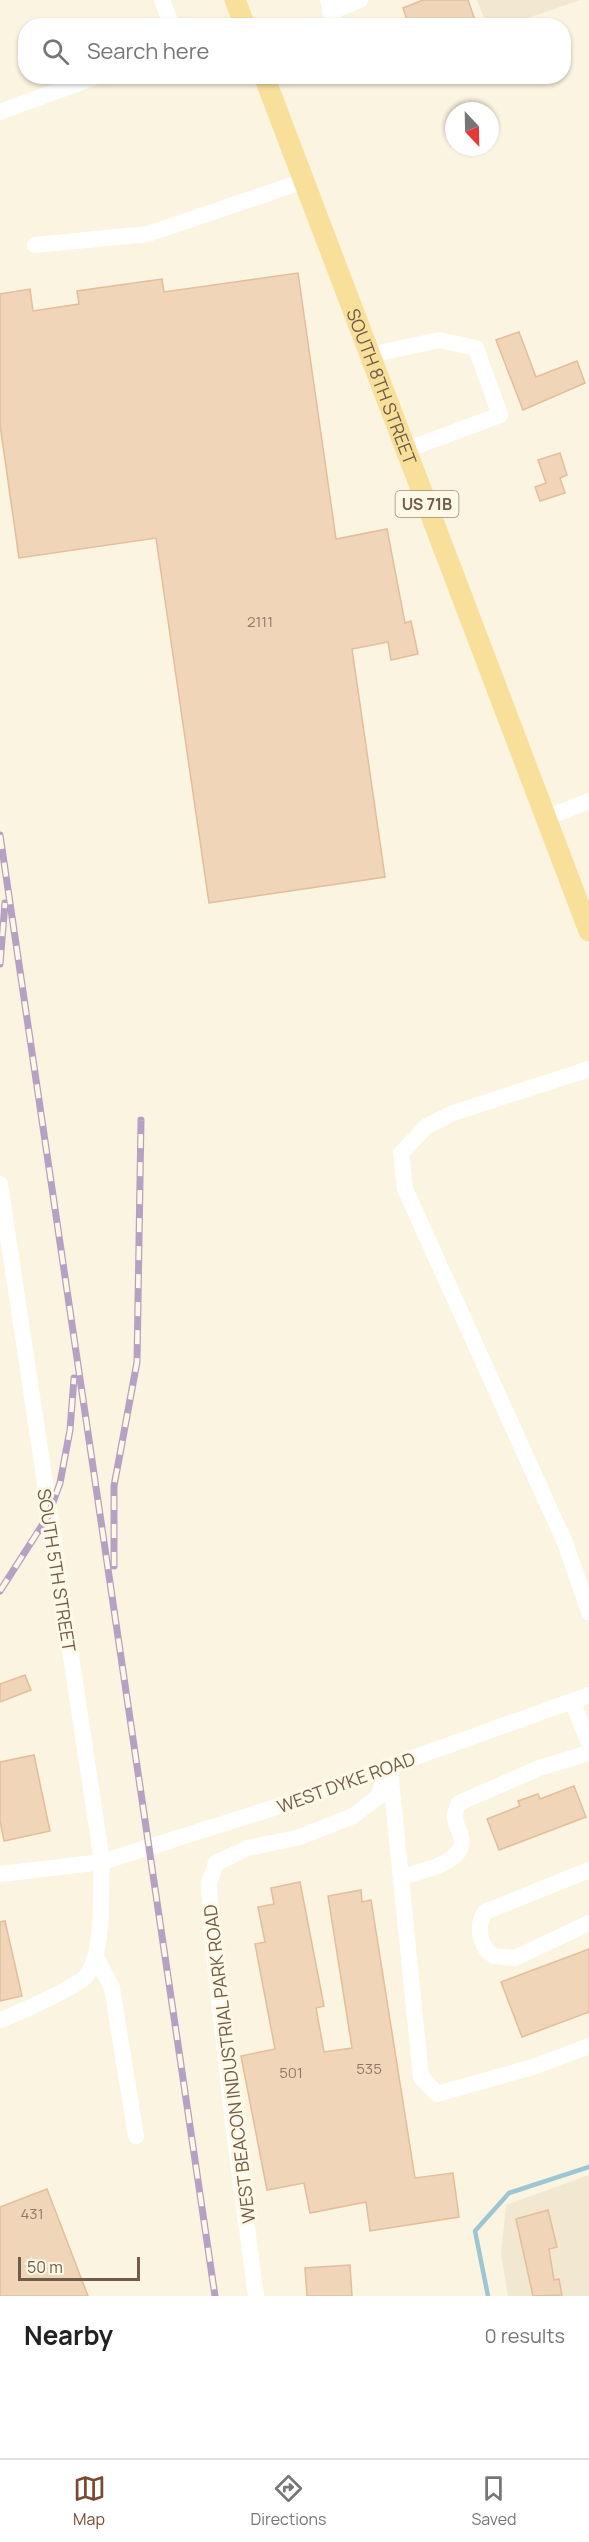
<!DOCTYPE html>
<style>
body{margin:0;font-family:Manrope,sans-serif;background:#f6f6f6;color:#222}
.compass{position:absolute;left:445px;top:102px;width:54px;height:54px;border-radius:50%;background:#fff;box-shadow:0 2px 4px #0004;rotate:158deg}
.scale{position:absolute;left:18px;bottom:15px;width:122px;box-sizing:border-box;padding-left:6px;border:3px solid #715c49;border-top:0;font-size:16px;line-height:21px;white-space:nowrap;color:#715c49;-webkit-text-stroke:4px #fef8e7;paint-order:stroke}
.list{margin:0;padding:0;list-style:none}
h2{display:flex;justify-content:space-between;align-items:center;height:78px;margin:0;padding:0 24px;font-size:26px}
h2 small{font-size:20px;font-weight:400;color:#767676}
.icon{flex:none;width:33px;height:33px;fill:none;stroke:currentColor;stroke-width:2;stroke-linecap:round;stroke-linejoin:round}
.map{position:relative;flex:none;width:589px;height:2296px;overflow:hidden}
.search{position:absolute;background:#fff;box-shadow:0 2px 4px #0004;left:18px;right:18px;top:18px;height:66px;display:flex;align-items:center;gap:15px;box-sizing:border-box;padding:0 21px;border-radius:24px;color:#767676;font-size:22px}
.sheet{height:162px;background:#fff}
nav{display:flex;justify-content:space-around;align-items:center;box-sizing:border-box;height:84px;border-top:2px solid #e0e0e0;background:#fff;font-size:16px;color:#767676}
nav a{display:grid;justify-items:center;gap:3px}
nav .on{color:#784b34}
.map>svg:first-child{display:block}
.residential{fill:#f2e7d0}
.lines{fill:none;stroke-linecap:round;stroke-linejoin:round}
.stream{stroke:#9dc6d5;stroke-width:4.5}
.building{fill:#f0d5b9;stroke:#e2be9a;stroke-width:1.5}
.minor{stroke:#fff;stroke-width:16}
.major{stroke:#f8e09b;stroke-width:21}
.rail-casing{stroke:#b7a1c3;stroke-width:7}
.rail{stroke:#fef8e7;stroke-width:4.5;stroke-dasharray:14;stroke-linecap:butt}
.labels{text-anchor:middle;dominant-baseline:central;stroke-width:6;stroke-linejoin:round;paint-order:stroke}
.number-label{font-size:15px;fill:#917a65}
.shield{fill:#fef8e7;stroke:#9b8b78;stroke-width:1.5}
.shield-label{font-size:16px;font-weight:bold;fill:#715c49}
.street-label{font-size:18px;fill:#715c49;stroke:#fef8e7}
</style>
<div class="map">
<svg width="589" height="2296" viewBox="0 0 589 2296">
<rect width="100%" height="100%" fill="#fbf4e1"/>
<path class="residential" d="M 477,0 L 580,0 L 507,25 L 487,26 Z
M 589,2175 L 589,2296 L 508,2296 L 501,2254 L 506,2205 Z"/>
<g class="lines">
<path class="stream" d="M 488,2296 L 475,2231 L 509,2193 L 589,2167"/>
</g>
<path class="building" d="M 423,0 L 468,0 L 477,26 L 409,26 L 403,8 Z
M 298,273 L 336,539 L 387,529 L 405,623 L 411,621 L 418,654 L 391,660 L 388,642 L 352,649 L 385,877 L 209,903 L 156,538 L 19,558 L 0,425 L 0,294 L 30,289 L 33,311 L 79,304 L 77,291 L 162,279 L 164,292 Z
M 519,332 L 536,377 L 577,361 L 585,383 L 523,410 L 496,340 Z
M 560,453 L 567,475 L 560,478 L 565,493 L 540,501 L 535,487 L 546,483 L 538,460 Z
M 25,1675 L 31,1690 L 0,1702 L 0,1684 Z
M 34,1755 L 50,1831 L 4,1841 L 0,1821 L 0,1762 Z
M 574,1786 L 586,1817 L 499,1850 L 487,1819 L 520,1806 L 518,1801 L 538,1794 L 540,1799 Z
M 300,1882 L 324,2006 L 316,2008 L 324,2052 L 352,2048 L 328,1896 L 361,1890 L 362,1902 L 371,1900 L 415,2178 L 453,2173 L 459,2217 L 370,2231 L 366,2202 L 310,2213 L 304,2183 L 267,2190 L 241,2056 L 275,2049 L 255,1944 L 265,1942 L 258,1907 L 274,1904 L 271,1888 Z
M 5,1921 L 22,1996 L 0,2001 L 0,1922 Z
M 589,1949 L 589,2012 L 522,2037 L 501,1982 Z
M 47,2189 L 88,2296 L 0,2296 L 0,2207 Z
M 548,2210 L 557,2247 L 549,2249 L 554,2280 L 559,2279 L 562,2295 L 533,2296 L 516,2219 Z
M 350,2265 L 352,2296 L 307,2296 L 305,2268 Z"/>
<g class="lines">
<path class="minor" d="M 162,0 L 172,26
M 328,0 L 335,26
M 330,12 L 360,0
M 0,112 L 98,76
M 35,245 L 148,234 L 304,181
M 370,355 L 439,340 L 476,348 L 500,415 L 406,450
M 546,818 L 589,801
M 589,1069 L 453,1113 L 427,1126 L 401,1153 L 405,1189 L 566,1545 L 589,1612
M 0,1184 L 102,1862 C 100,1894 105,1951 86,1976 C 77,1987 16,2014 0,2020
M 572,1701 L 589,1743
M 390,1770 L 421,2077 L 437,2094 L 533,2067 L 589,2046
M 589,1870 L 485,1912 C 476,1926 479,1947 494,1956 L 515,1958 L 589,1923
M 0,1874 L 102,1862 L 273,1808 L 589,1695
M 401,1877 C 420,1871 472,1863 460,1833 C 455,1821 452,1816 459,1803 L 539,1768 L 589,1753
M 96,1957 L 112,1988 L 136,2136
M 256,2296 L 233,2123 L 211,1928 L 209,1883 L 216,1863 L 248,1848 L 300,1837 L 353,1816 L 378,1797 L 389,1766"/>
<g class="major">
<path d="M 235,0 L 245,26"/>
<path id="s1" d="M 264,76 L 589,931"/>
</g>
<defs>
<path id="rail" d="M 0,835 L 215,2296
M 0,964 L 5,903
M 114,1566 L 114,1486 L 137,1362 L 141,1120
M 0,1591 L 48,1516 L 60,1483 L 70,1430 L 74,1378"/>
</defs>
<use href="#rail" class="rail-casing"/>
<use href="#rail" class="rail"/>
</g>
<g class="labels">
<g class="number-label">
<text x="260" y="621">2111</text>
<text x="369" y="2068">535</text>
<text x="291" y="2072">501</text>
<text x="32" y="2213">431</text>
</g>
<rect class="shield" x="395.5" y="491" width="63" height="26" rx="4.5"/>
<g class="shield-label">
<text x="427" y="504">US 71B</text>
</g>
<g class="street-label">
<text stroke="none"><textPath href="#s1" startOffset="332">SOUTH 8TH STREET</textPath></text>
<text transform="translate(57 1570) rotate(81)">SOUTH 5TH STREET</text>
<text transform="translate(346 1782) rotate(-20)">WEST DYKE ROAD</text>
<text transform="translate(229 2064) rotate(-97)">WEST BEACON INDUSTRIAL PARK ROAD</text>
</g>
</g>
</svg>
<svg class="compass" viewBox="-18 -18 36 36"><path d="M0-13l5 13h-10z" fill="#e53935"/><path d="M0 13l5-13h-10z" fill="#767676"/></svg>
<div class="scale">50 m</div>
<div class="search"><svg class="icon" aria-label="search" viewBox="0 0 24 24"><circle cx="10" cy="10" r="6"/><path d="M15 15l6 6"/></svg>Search here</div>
</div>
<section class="sheet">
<h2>Nearby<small>0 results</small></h2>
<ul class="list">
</ul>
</section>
<nav>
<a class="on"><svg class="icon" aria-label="map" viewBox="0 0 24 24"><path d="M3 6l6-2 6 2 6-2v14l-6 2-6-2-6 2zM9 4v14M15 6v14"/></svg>Map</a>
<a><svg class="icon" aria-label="directions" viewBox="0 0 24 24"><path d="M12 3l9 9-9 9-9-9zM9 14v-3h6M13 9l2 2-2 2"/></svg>Directions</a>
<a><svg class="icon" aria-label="saved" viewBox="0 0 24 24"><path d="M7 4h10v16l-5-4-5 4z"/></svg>Saved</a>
</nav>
